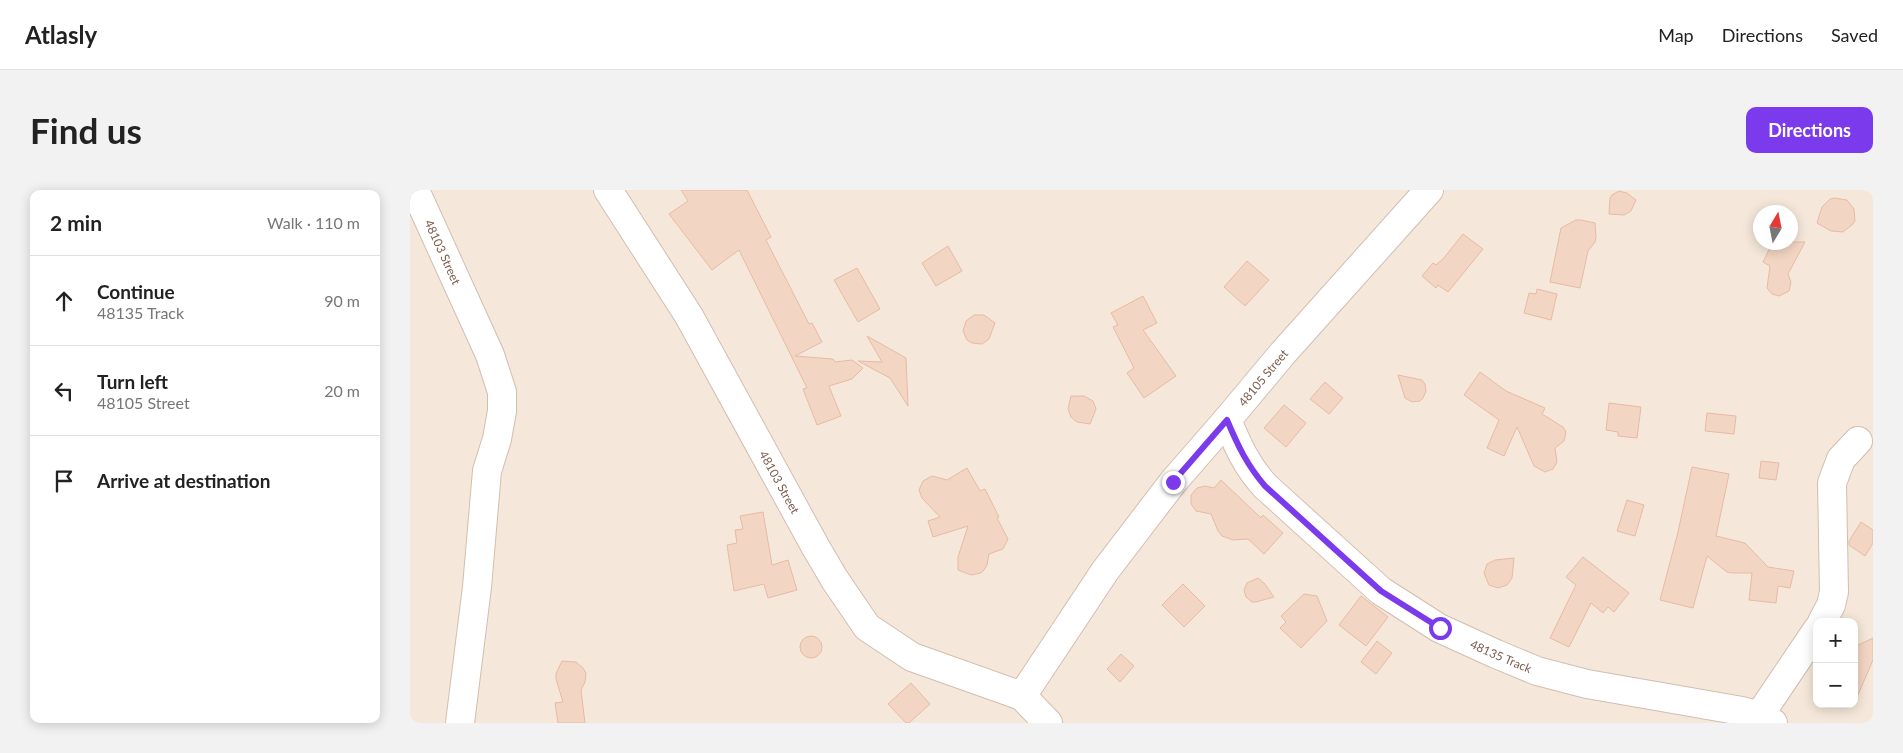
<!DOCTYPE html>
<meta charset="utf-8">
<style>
body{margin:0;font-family:Lato,sans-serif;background:#f2f2f2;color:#222}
.controls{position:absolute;right:15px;bottom:15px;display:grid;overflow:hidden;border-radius:10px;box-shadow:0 2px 12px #0003}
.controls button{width:45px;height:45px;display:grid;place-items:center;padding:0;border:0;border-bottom:1px solid #e0e0e0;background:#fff;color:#222;font:25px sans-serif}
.compass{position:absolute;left:1343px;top:15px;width:45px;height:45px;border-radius:50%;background:#fff;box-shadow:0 2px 12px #0003;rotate:10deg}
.stop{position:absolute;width:15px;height:15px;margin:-11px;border:4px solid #7c3aed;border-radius:50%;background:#fff}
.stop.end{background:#7c3aed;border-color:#fff;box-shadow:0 1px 5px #0008}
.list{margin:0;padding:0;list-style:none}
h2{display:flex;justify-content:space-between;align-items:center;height:65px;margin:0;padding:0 20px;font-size:21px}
h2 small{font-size:16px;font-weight:400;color:#767676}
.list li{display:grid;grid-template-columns:32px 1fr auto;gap:15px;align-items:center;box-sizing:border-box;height:90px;padding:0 20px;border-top:1px solid #e0e0e0}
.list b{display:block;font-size:19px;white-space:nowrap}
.list p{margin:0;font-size:16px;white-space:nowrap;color:#767676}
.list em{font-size:16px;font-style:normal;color:#767676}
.icon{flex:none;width:28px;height:28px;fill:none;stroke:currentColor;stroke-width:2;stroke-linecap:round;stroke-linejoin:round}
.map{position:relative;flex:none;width:1463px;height:533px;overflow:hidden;border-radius:10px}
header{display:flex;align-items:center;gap:30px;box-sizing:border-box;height:70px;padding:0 25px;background:#fff;border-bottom:1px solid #e0e0e0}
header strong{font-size:24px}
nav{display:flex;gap:28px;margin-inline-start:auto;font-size:18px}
.intro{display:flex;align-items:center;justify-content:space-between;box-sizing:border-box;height:120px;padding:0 30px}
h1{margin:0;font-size:35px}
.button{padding:12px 22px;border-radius:10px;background:#7c3aed;color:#fff;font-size:18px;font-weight:700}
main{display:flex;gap:30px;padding:0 30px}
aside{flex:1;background:#fff;border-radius:10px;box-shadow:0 2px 12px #0003}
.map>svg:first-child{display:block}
.residential{fill:#f5e8da;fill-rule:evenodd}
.building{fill:#f3d5c3;stroke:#e6bba3}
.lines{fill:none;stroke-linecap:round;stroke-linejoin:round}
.street-casing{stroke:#d1beb0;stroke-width:30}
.street{stroke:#fff;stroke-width:28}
.route{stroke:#7c3aed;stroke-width:6}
.labels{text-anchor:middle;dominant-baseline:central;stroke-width:4.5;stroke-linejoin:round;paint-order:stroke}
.street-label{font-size:12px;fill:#7a5c4d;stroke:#fffaf3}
</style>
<header>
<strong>Atlasly</strong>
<nav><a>Map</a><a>Directions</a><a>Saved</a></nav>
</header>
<div class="intro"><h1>Find us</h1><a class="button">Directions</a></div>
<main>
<aside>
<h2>2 min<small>Walk · 110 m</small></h2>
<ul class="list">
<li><svg class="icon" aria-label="ahead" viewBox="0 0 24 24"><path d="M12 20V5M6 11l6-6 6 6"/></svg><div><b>Continue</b><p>48135 Track</p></div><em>90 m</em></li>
<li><svg class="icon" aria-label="left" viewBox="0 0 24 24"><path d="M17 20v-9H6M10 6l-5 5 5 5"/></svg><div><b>Turn left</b><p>48105 Street</p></div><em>20 m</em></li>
<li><svg class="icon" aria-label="arrive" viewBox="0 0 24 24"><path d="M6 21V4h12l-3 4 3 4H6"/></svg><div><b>Arrive at destination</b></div></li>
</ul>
</aside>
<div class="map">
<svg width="1463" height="533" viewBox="0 0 1463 533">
<rect width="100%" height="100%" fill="#fdf6ec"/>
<path class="residential" d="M 0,0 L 1463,0 L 1463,533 L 0,533 ZM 1350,22 L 1380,22 L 1380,52 L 1350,52 ZM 1407,432 L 1444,432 L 1444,514 L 1407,514 Z"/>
<path class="building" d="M 271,0 L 337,0 L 361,47 L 356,50 L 399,134 L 402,133 L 412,152 L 385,166 L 423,169 L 425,172 L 442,170 L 453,178 L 442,189 L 419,196 L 431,226 L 407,235 L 393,199 L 397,198 L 329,60 L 302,80 L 259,24 L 278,11 Z
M 1209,1 L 1217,3 L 1226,10 L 1221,21 L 1214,25 L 1199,24 L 1200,8 L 1202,5 Z
M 1425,8 L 1437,10 L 1444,19 L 1445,31 L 1442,35 L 1433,42 L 1421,41 L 1407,33 L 1412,17 L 1420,9 Z
M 1166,30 L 1171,30 L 1185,33 L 1186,47 L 1185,52 L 1178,61 L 1170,98 L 1140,92 L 1151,38 Z
M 1053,44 L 1073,59 L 1038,102 L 1028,95 L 1026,98 L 1012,86 L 1023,73 L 1026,75 L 1033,69 Z
M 1363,52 L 1395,52 L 1378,84 L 1381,92 L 1379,101 L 1369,106 L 1362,104 L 1357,98 L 1360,76 L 1353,72 Z
M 538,56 L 552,81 L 526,96 L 512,73 Z
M 837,71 L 859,90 L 835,116 L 814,97 Z
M 447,78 L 470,119 L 448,132 L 424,90 Z
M 1127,99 L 1147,104 L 1141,130 L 1114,123 L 1119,103 L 1126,104 Z
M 733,106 L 747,133 L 733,140 L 766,186 L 734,208 L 717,183 L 724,178 L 703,137 L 708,135 L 701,123 Z
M 564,125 L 574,125 L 585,133 L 579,149 L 572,154 L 562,153 L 557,150 L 553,141 L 556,131 Z
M 457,146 L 496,168 L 498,216 L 480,188 L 448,171 L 472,172 Z
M 1070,182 L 1096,201 L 1135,218 L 1132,224 L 1153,237 L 1156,242 L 1155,247 L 1154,251 L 1145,258 L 1147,272 L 1143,279 L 1135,282 L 1124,276 L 1107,237 L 1094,266 L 1077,258 L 1089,230 L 1054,205 Z
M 988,185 L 1012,190 L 1015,194 L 1016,201 L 1013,208 L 1010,211 L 1002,212 L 995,208 Z
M 915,192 L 933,208 L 919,224 L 900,209 Z
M 661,206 L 674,206 L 683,211 L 686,219 L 680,234 L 667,232 L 661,227 L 658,219 Z
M 1199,213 L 1231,217 L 1227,248 L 1208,246 L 1208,242 L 1196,240 Z
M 874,215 L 896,233 L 876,257 L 854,238 Z
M 1297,223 L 1326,226 L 1324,244 L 1295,241 Z
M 1351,271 L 1369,273 L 1366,290 L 1349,288 Z
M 1282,277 L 1319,284 L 1306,346 L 1335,353 L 1358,377 L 1384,381 L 1380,398 L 1368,396 L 1366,413 L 1339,410 L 1342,383 L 1322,383 L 1317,382 L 1297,366 L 1283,418 L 1250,410 L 1268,342 Z
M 557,278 L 570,301 L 575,299 L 589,327 L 587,328 L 598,349 L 593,359 L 579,364 L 577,375 L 574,380 L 571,383 L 561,385 L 548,380 L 548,367 L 558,336 L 523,347 L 518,331 L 530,327 L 512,308 L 509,300 L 513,291 L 522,286 L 537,290 Z
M 811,290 L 851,328 L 853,325 L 873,343 L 854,364 L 838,349 L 823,350 L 812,346 L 808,341 L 801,324 L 786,321 L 781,314 L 781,305 L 787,298 L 795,296 L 804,298 Z
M 1217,310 L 1234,315 L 1225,346 L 1207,341 Z
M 353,322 L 362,375 L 378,370 L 387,400 L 358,408 L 354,394 L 324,401 L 317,355 L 327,353 L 325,340 L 333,339 L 330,326 Z
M 1451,332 L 1463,340 L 1463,353 L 1455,366 L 1439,355 L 1439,351 Z
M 1173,367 L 1219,403 L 1204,422 L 1198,417 L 1193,423 L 1181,413 L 1159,457 L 1140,448 L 1166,395 L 1156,387 Z
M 1104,368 L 1102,388 L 1097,395 L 1088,398 L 1079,395 L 1074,383 L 1077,374 L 1085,370 Z
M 848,388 L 854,393 L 864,407 L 846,412 L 842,412 L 836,407 L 834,400 L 837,393 Z
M 773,394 L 795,416 L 774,437 L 752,415 Z
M 894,404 L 907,406 L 917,431 L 891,458 L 870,438 L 876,432 L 871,426 Z
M 951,406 L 978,427 L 956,456 L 929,435 Z
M390 457a11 11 0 1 1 22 0a11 11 0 1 1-22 0Z
M 1463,448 L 1463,470 L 1444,514 L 1444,457 Z
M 967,451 L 982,463 L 966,484 L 951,472 Z
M 711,464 L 724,476 L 710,492 L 697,479 Z
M 152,471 L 166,472 L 173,478 L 176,483 L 175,492 L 171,500 L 175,533 L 148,533 L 145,513 L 153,512 L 146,489 L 146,484 Z
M 501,493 L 520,514 L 499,533 L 496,533 L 478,514 Z"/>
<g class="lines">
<defs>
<g id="street">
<path id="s1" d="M 5,0 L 80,165 L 92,202 L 92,221 L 87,249 L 77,281 L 67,397 L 50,533"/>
<path id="s2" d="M 198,0 L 279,126 L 405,356 L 425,390 L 457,437 L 502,467 L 612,506 L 638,533"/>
<path id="s3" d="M 817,230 C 828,256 836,275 855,296 L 971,401 L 1029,438 L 1086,464 L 1127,481 L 1177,494 L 1332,521 L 1349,526 L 1363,533"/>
<path d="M 1412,432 L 1421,415 L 1424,402 L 1422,293 L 1431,269 L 1448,251"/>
<path id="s4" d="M 612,506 L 695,381 L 763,292 L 817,230 L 873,163 L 1019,0"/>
<path d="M 1349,526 L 1407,440"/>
</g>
</defs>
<use href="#street" class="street-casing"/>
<use href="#street" class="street"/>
</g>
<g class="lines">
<path class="route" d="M 763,292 L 817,230 C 828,256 837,275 855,296 L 971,401 L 1030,438"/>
</g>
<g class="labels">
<g class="street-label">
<text stroke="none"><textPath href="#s1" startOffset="68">48103 Street</textPath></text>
<text stroke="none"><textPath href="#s4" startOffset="400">48105 Street</textPath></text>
<text stroke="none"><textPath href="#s2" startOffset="339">48103 Street</textPath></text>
<text stroke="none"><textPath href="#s3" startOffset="370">48135 Track</textPath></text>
</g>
</g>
</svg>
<div class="controls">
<button>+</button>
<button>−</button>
</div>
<svg class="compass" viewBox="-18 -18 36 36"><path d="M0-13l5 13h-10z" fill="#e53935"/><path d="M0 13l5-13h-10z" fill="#767676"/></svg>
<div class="stop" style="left:1030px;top:438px"></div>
<div class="stop end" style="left:763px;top:292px"></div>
</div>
</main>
